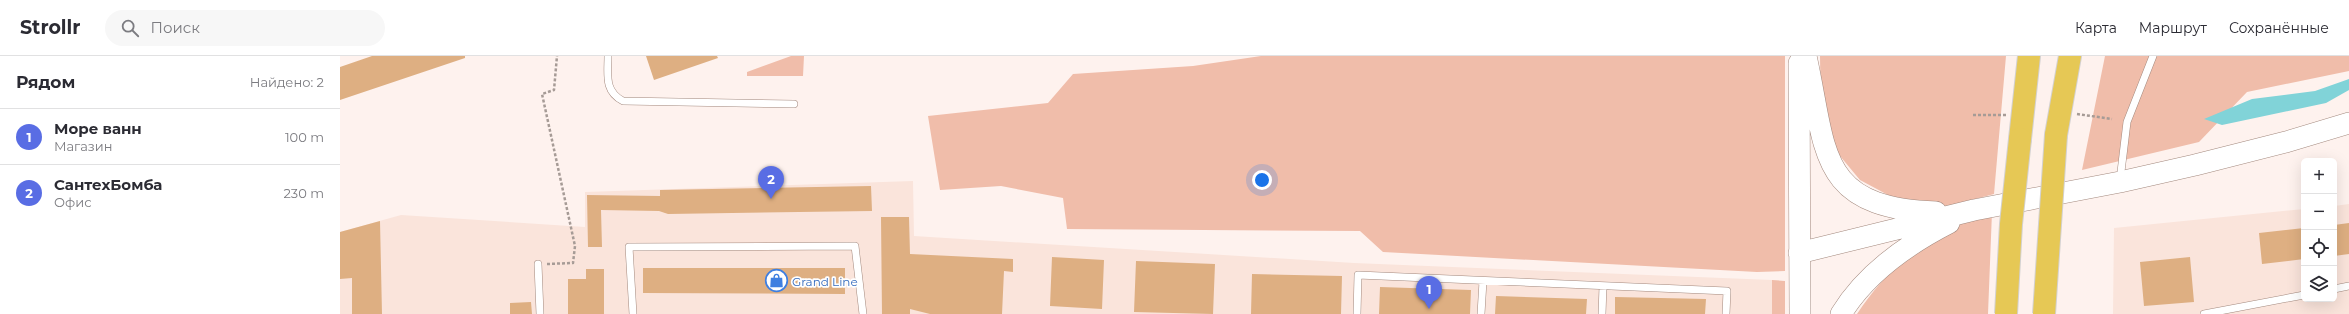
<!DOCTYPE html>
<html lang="ru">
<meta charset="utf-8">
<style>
body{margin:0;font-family:Montserrat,sans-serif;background:#f7f7f7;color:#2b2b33}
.controls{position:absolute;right:12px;bottom:12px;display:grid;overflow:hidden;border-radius:6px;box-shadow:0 4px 16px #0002}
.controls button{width:36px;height:36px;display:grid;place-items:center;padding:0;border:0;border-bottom:1px solid #e1e1e2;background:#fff;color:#2b2b33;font:20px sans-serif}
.you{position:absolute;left:922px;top:124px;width:14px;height:14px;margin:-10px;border:3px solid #fff;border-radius:50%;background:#1a73e8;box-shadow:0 0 0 6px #1a73e833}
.badge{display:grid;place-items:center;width:26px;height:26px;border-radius:50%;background:#596de4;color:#fff;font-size:13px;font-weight:700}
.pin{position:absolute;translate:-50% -33px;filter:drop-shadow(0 1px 2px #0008)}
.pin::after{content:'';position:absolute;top:21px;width:14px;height:12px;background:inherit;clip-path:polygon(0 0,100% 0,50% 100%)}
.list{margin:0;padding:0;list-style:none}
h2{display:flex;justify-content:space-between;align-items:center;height:52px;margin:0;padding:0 16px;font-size:17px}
h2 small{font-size:13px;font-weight:400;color:#7c7c81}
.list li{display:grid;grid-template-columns:26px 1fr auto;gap:12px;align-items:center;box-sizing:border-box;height:56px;padding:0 16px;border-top:1px solid #e1e1e2}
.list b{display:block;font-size:15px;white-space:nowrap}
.list p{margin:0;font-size:13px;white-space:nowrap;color:#7c7c81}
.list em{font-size:13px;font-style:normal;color:#7c7c81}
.icon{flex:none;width:22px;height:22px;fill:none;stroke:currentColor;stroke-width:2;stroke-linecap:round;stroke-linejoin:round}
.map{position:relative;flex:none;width:2009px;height:258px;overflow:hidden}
header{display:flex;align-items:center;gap:24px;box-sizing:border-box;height:56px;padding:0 20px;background:#fff;border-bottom:1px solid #e1e1e2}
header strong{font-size:19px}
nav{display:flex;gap:22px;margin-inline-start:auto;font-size:14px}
.search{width:280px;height:36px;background:#f7f7f7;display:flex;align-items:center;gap:10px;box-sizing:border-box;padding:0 14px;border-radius:22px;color:#7c7c81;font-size:15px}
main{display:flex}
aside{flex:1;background:#fff}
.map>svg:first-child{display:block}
.built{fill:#fae4db}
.green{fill:#f0bdaa}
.water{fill:#81d3d8}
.building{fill:#deaf82}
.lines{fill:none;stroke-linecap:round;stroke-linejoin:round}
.lane-casing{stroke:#a3897e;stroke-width:8}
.secondary-casing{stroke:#a3897e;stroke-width:22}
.highway-casing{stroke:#d3d1d0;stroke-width:24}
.path{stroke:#a69b96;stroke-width:2.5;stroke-dasharray:3 2;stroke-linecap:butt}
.lane{stroke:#fff;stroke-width:7}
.secondary{stroke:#fff;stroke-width:21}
.highway{stroke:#e6c855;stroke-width:22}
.highway-bridge-casing{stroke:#d3d1d0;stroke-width:24;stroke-linecap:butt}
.highway-bridge{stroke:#e6c855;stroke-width:22}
.labels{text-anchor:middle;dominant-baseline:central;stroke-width:3.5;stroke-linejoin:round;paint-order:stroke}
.shop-label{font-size:12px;fill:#366cbe;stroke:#fff;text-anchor:start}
</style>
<header>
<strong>Strollr</strong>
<div class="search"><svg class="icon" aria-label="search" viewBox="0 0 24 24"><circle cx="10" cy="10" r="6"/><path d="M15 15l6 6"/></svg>Поиск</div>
<nav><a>Карта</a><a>Маршрут</a><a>Сохранённые</a></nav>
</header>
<main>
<aside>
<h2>Рядом<small>Найдено: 2</small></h2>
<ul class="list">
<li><span class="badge">1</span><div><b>Море ванн</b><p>Магазин</p></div><em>100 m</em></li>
<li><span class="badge">2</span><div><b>СантехБомба</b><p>Офис</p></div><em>230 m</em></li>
</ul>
</aside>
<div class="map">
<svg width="2009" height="258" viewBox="0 0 2009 258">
<rect width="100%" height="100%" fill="#fef2ee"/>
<path class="built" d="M 573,125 L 574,180 L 1014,207 L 1432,224 L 1432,258 L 0,258 L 0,176 L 61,159 L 245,171 L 245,136 Z
M 2009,148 L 2009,258 L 1773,258 L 1774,172 L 1964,153 L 1964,243 L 1994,243 L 1994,150 Z"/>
<path class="green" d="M 451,0 L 464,0 L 463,20 L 407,20 L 407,16 Z
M 921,0 L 1445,0 L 1445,215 L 1417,216 L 1043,196 L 1020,175 L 727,173 L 723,142 L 661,130 L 600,134 L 588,60 L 708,47 L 733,18 L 853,10 Z
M 1480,0 L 1666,0 L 1654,138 L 1609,150 L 1563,147 L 1520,124 L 1495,94 L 1481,66 Z
M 1765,0 L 2009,0 L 2009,15 L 1907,36 L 1859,86 L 1742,114 Z
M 1652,156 L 1648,258 L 1517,258 C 1541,222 1572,191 1611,169 C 1623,163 1639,160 1652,156 Z
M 1432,224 L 1445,225 L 1445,258 L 1432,258 Z"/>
<path class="water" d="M 2009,23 L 2009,34 L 1986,47 L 1882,69 L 1864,63 L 1912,43 L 1975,35 Z"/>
<path class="building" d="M 32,0 L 125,0 L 125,2 L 0,44 L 0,11 Z
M 306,0 L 377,0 L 378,2 L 314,24 Z
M 531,130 L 532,155 L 328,158 L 319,155 L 261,154 L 262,191 L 248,191 L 247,139 L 320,140 L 320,134 Z
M 541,161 L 569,161 L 570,198 L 673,203 L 673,216 L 664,215 L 662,258 L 590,258 L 570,253 L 570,258 L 542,258 Z
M 40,165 L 42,258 L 12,258 L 12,222 L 0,223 L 0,176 Z
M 2009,167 L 2009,198 L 1994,200 L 1994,169 Z
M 1964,172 L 1964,203 L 1922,208 L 1919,177 Z
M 712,201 L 764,204 L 762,253 L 710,250 Z
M 1850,201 L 1854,246 L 1804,250 L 1800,206 Z
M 796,205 L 875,208 L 873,258 L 794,256 Z
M 303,212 L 505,212 L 505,238 L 303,237 Z
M 246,213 L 264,213 L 264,258 L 228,258 L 228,223 L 246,223 Z
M 912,218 L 1002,220 L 1001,258 L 911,258 Z
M 1040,231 L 1131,234 L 1130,258 L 1039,258 Z
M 1156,240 L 1247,243 L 1246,258 L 1155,258 Z
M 1275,241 L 1366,243 L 1365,258 L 1275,258 Z
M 191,246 L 192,258 L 170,258 L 170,247 Z"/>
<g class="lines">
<defs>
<path id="lane" d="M 268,0 C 268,19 264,35 283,45 L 454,48
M 1780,124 L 1787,66 L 1813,0
M 198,208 L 200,258
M 1994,233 L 2009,230
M 293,258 L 289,191 L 515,190 L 523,258
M 1017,258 L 1018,219 L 1387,235 L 1386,258
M 1141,258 L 1143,225
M 1262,258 L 1263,230
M 1864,258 L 1964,239"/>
<path id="secondary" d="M 1466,0 C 1487,94 1476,152 1596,156
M 1459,7 L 1460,258
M 1459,197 L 1634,154 L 1780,126 L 1855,109 L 1946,86 L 2009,67
M 1501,258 C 1526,217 1568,188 1609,167"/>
<path id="highway" d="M 1716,79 L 1730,0
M 1680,83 L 1689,0"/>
</defs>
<use href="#lane" class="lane-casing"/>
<use href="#secondary" class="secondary-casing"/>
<use href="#highway" class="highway-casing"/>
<path class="path" d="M 1737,58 L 1772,63
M 1633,59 L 1666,59
M 207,208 L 233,207 L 235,190 L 202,38 L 214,34 L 217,0"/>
<use href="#lane" class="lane"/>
<use href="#secondary" class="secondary"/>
<use href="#highway" class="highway"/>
<defs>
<path id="highway-bridge" d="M 1666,258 L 1671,168 L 1680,83
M 1704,258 L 1716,79"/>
</defs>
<use href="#highway-bridge" class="highway-bridge-casing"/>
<use href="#highway-bridge" class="highway-bridge"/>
</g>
<defs>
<symbol id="shop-ring" viewBox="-11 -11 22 22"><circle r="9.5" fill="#fff" stroke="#3f7fe0" stroke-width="1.5"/><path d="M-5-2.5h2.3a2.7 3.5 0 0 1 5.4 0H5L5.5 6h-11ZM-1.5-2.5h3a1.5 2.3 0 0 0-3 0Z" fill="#3f7fe0"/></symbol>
</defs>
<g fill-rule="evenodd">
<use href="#shop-ring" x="424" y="212" width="25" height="25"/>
</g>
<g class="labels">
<g class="shop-label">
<text x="452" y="225">Grand Line</text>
</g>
</g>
</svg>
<div class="controls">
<button>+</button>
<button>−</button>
<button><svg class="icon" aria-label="locate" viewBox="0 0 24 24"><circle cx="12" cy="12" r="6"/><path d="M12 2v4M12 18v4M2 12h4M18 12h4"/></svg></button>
<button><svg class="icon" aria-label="layers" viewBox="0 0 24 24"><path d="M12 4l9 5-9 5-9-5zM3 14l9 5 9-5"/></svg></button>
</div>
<div class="you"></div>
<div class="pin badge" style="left:1089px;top:253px">1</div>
<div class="pin badge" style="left:431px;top:143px">2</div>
</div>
</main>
